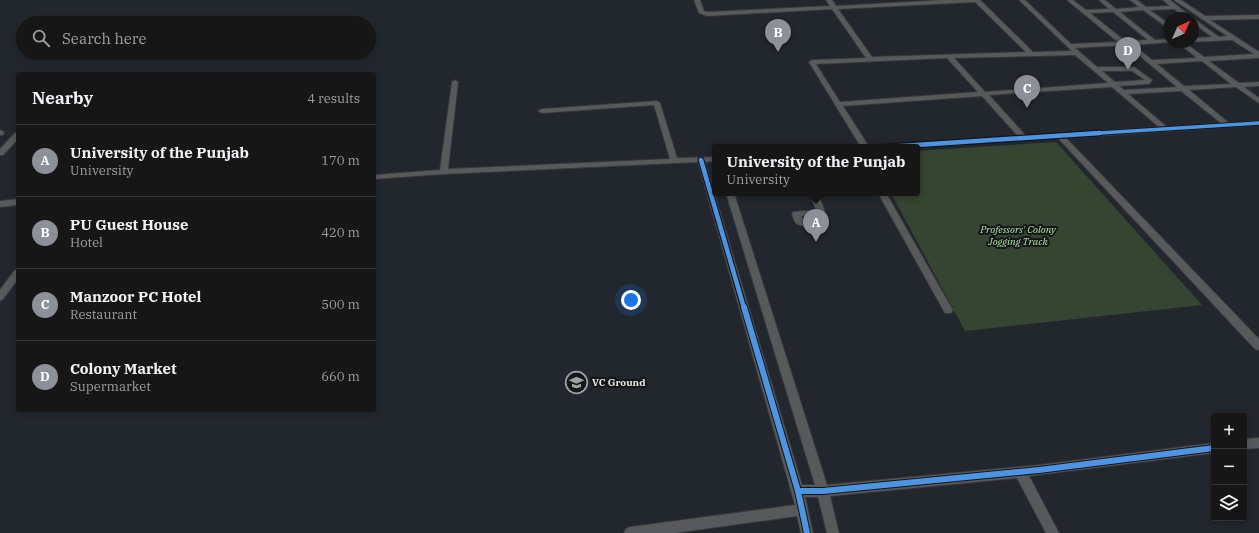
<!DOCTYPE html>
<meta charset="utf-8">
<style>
body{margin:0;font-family:"IBM Plex Serif",serif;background:#1f1f20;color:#f1f3f6}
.controls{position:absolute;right:12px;bottom:12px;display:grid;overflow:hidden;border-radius:4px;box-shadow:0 2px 6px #0003}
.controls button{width:36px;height:36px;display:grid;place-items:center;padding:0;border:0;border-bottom:1px solid #353536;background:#161617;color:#f1f3f6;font:20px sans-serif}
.compass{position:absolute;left:1163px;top:12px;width:36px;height:36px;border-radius:50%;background:#161617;box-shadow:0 2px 6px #0003;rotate:45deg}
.you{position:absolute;left:631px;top:300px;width:14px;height:14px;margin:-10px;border:3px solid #fff;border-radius:50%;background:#1a73e8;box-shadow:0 0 0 6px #1a73e833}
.badge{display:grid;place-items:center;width:26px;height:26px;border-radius:50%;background:#8c9099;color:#fff;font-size:13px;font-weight:700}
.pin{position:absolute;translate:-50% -33px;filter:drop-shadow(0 1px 2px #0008)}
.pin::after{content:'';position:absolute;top:21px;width:14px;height:12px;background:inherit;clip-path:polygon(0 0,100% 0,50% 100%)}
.popup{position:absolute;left:712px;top:144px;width:208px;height:52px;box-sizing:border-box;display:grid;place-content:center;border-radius:4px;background:#161617;filter:drop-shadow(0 1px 3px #0005);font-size:13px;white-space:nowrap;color:#9e9fa1}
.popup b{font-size:15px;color:#f1f3f6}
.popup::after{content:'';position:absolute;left:50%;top:100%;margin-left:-8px;border:8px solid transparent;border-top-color:#161617}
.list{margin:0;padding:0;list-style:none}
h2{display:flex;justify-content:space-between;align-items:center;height:52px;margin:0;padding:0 16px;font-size:17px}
h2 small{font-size:13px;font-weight:400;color:#9e9fa1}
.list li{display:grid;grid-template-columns:26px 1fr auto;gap:12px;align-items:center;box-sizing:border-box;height:72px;padding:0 16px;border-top:1px solid #353536}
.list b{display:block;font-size:15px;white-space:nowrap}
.list p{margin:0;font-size:13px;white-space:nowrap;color:#9e9fa1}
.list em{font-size:13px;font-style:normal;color:#9e9fa1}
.icon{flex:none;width:22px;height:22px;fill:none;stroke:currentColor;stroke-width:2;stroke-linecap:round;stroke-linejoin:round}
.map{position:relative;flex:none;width:1259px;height:533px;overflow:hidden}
.search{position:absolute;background:#161617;box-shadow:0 2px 6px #0003;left:16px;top:16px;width:360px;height:44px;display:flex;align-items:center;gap:10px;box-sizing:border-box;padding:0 14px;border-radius:22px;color:#9e9fa1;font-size:15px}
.panel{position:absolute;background:#161617;box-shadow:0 2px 6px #0003;left:16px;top:72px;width:360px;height:340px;border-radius:4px}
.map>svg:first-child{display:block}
.built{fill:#22272d;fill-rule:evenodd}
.green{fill:#364531}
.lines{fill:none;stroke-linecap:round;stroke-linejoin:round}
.minor-casing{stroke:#37383a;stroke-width:2}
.minor{fill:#58595a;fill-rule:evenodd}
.cycleway-far2-casing{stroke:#131517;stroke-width:5.5}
.cycleway-far1-casing{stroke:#131517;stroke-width:7}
.cycleway-casing{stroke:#131517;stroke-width:8}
.cycleway-far2{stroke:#4d94e3;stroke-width:3.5}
.cycleway-far1{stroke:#4d94e3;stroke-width:4.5}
.cycleway{stroke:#4d94e3;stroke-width:6}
.labels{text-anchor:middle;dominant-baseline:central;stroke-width:4;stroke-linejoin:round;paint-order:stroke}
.park-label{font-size:10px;font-style:italic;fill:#b8e6a9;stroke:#131517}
.poi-label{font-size:10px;font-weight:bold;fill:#e6e7e9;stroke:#131517;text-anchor:start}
</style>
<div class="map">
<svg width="1259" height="533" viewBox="0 0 1259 533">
<rect width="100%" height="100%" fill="#1d1e1f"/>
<path class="built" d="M 0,0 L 1259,0 L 1259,533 L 0,533 ZM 1169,18 L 1193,18 L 1193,42 L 1169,42 ZM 23,23 L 369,23 L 369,53 L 23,53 ZM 18,74 L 374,74 L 374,410 L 18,410 ZM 715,147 L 917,147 L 917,193 L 715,193 ZM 1214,416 L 1244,416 L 1244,518 L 1214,518 Z"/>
<path class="green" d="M 1056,142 L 1202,305 L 965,331 L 891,193 L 917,193 L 917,151 Z"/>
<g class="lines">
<defs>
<path id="minor" d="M 694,0 L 700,0 L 704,11 L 707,12 L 830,6 L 826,0 L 832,0 L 836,6 L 944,0 L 980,0 L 1033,52 L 1072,51 L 1019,0 L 1025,0 L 1071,44 L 1118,42 L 1067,0 L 1073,0 L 1086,10 L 1109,9 L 1099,0 L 1105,0 L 1116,9 L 1139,7 L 1130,0 L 1137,0 L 1146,7 L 1170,6 L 1163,0 L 1170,0 L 1193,18 L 1186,18 L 1174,9 L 1150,10 L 1169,24 L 1169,29 L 1143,10 L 1120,12 L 1155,40 L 1169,39 L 1169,42 L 1171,42 L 1134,45 L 1152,60 L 1197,58 L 1177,42 L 1184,42 L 1204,57 L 1254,54 L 1232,40 L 1193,42 L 1193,38 L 1212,37 L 1193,23 L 1193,18 L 1219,37 L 1227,36 L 1174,0 L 1181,0 L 1205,16 L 1259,15 L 1259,19 L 1210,20 L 1259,52 L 1259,58 L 1209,61 L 1239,83 L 1259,82 L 1259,86 L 1244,87 L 1259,98 L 1259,103 L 1236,87 L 1189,90 L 1229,123 L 1259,121 L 1259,125 L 1066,138 L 1259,339 L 1259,350 L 1255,349 L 1058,138 L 917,147 L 882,147 L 886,145 L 1018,136 L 982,96 L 843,106 L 869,147 L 861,147 L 809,62 L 812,60 L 866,58 L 832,9 L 707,16 L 699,13 ZM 975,2 L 1026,52 L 872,57 L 838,9 ZM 1113,12 L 1148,40 L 1125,41 L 1090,13 ZM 1127,45 L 1177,87 L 1124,90 L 1119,86 L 1148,84 L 1150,83 L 1152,80 L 1134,67 L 1097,67 L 1075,48 ZM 1075,55 L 1108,83 L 985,92 L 954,58 ZM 947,58 L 978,92 L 840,102 L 816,64 ZM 1202,61 L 1231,84 L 1184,86 L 1157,64 ZM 1102,71 L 1132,71 L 1145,80 L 1115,82 ZM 1112,87 L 1159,127 L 1026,136 L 989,95 ZM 1181,91 L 1221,123 L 1167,127 L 1128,94 Z
M 455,80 L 458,82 L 448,169 L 670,159 L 654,105 L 542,113 L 538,111 L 542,109 L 657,101 L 660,103 L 677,158 L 715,157 L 715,161 L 705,162 L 802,485 L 815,485 L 726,193 L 734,193 L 827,485 L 1039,465 L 1214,443 L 1214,453 L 1029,476 L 1059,533 L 1046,533 L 1017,478 L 830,496 L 839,533 L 827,533 L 818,497 L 805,497 L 813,533 L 801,533 L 797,516 L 675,533 L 624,533 L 626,529 L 630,527 L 795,505 L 698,162 L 444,174 L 374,179 L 374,175 L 440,170 L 452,82 Z
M 0,130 L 4,132 L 3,135 L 0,135 Z
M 15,133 L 18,133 L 18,139 L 3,155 L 0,155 L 0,149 Z
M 810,193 L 818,193 L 828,220 L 827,222 C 820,224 802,229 796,223 C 794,221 793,217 792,214 L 793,212 L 816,210 ZM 818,215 L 819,219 L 813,221 L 803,219 L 801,216 Z
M 878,193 L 886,193 L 951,307 L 953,310 L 951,313 L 945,313 Z
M 18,199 L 18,205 L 0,207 L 0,201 Z
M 18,269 L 18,279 L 3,299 L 0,301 L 0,290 L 15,270 Z
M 1259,438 L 1259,448 L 1244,449 L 1244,439 Z"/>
</defs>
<use href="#minor" class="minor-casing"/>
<use href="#minor" class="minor"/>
<defs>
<path id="cycleway-far2" d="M 1084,134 L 1259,123"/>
<path id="cycleway-far1" d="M 886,147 L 1100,133
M 701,160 L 744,308"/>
<path id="cycleway" d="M 744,307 L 798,491 L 807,533
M 798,491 L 823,491 L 1039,470 L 1214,448"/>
</defs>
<use href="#cycleway-far2" class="cycleway-far2-casing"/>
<use href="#cycleway-far1" class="cycleway-far1-casing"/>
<use href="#cycleway" class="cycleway-casing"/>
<use href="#cycleway-far2" class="cycleway-far2"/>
<use href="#cycleway-far1" class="cycleway-far1"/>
<use href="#cycleway" class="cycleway"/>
</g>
<defs>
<symbol id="university-ring" viewBox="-11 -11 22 22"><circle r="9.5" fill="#131517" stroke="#a0a1a2" stroke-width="1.5"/><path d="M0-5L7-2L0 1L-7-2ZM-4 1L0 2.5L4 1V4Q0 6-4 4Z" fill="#a0a1a2"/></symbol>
</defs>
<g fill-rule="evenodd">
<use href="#university-ring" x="564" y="370" width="25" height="25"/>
</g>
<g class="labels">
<g class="park-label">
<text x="1018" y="229">Professors' Colony<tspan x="1018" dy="12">Jogging Track</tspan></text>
</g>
<g class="poi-label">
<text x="592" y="382">VC Ground</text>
</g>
</g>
</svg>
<div class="controls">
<button>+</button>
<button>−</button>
<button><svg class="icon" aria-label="layers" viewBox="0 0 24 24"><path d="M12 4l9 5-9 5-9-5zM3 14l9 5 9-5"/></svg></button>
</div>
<svg class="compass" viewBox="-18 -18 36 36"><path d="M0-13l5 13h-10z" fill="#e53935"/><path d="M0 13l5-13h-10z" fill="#9e9fa1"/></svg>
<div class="you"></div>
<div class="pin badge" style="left:816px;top:242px">A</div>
<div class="popup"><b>University of the Punjab</b>University</div>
<div class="pin badge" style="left:778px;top:52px">B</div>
<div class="pin badge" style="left:1027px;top:108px">C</div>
<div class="pin badge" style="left:1128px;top:70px">D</div>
<div class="search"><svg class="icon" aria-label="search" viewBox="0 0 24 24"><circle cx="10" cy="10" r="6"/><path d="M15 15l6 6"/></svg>Search here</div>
<section class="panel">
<h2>Nearby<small>4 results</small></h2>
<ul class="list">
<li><span class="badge">A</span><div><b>University of the Punjab</b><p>University</p></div><em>170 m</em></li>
<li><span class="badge">B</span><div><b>PU Guest House</b><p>Hotel</p></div><em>420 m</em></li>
<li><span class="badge">C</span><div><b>Manzoor PC Hotel</b><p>Restaurant</p></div><em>500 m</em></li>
<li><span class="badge">D</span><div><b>Colony Market</b><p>Supermarket</p></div><em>660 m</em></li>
</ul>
</section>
</div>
